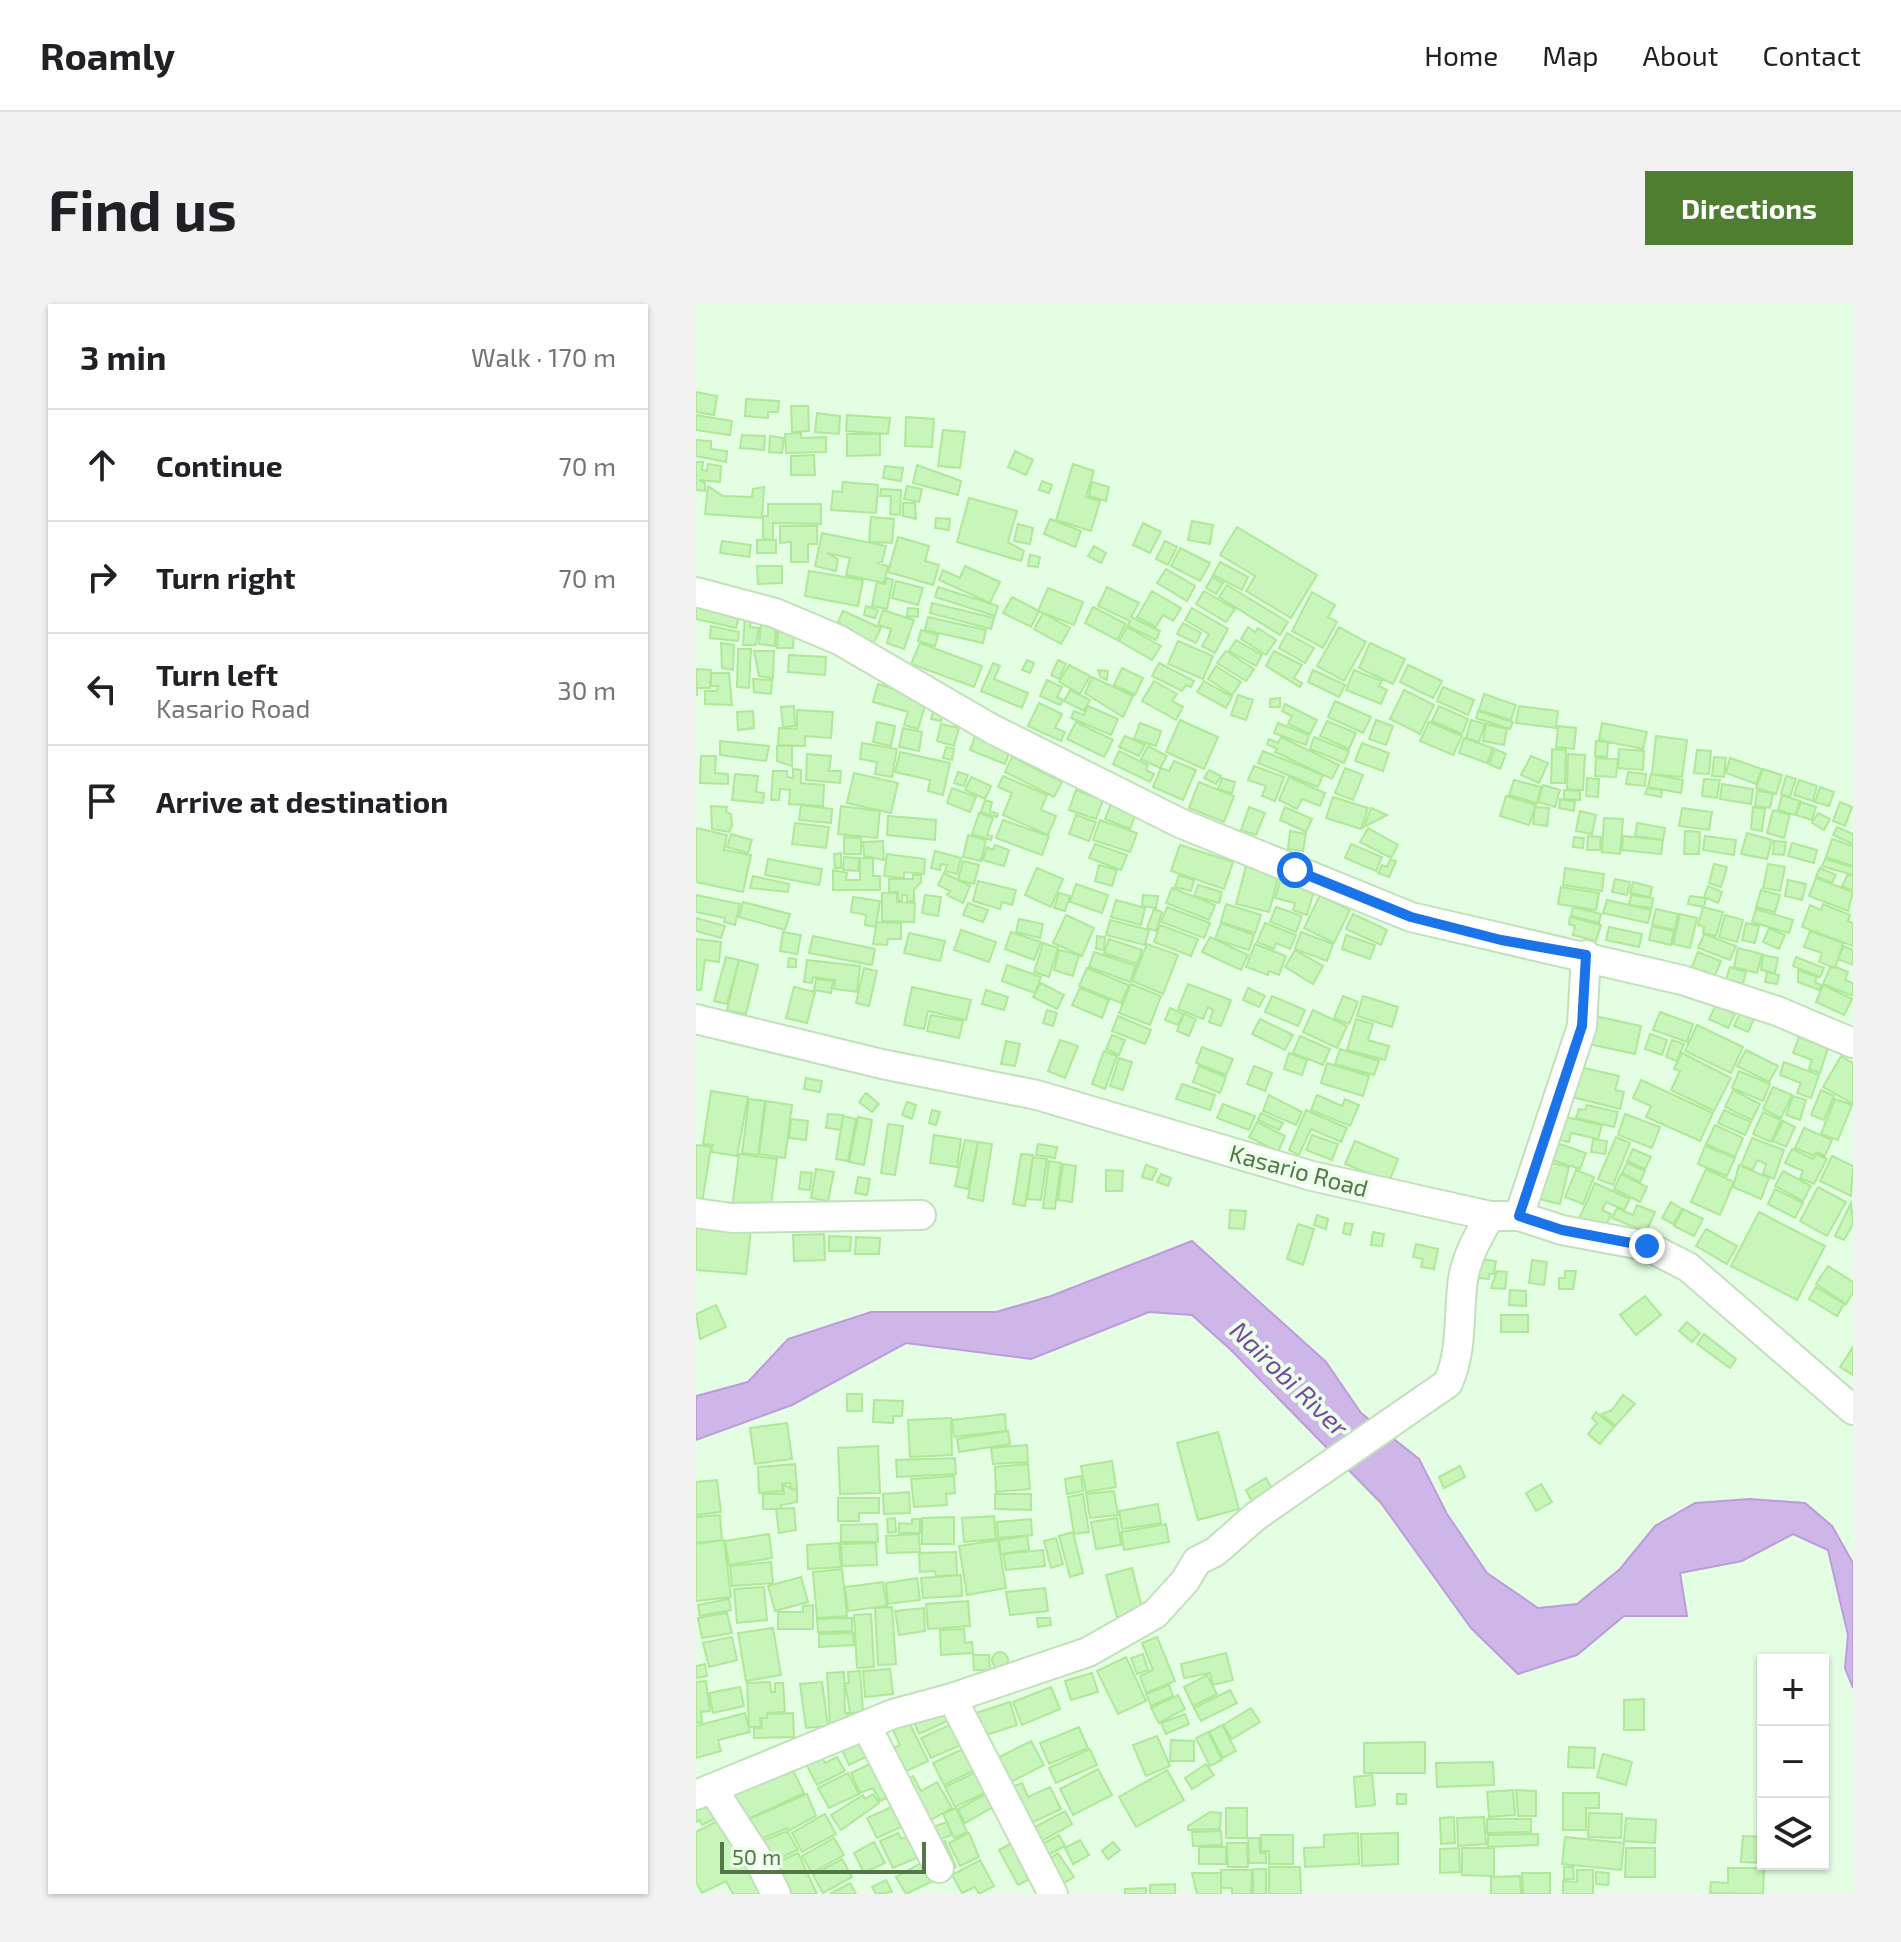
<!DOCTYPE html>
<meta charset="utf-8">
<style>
body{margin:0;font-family:"Exo 2",sans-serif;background:#f2f2f2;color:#202124}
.controls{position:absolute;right:24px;bottom:24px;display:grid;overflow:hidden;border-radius:0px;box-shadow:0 2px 6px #0004}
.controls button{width:72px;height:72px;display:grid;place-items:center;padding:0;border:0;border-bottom:2px solid #e0e0e0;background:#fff;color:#202124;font:40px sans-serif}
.scale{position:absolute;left:24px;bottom:20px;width:206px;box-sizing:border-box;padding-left:8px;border:4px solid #557747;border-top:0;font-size:22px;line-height:28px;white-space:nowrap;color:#557747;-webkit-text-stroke:6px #ebffeb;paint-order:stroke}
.stop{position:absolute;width:24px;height:24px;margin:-18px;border:6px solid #1a73e8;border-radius:50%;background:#fff}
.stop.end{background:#1a73e8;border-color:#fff;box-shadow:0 2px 8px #0008}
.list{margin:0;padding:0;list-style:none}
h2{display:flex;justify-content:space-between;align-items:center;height:104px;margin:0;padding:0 32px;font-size:34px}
h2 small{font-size:26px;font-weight:400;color:#757577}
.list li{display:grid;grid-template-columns:52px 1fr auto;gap:24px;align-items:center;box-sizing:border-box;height:112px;padding:0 32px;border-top:2px solid #e0e0e0}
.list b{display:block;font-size:30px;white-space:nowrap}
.list p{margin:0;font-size:26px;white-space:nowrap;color:#757577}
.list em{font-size:26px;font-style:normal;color:#757577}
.icon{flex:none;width:44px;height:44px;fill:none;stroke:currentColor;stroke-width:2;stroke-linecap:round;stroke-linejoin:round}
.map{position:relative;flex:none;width:1157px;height:1590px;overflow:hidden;border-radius:0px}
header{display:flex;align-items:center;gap:48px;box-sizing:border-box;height:112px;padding:0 40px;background:#fff;border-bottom:2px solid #e0e0e0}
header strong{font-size:38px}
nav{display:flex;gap:44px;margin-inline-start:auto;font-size:28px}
.intro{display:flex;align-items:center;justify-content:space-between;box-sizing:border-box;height:192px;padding:0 48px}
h1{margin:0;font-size:56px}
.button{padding:20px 36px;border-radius:0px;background:#507e31;color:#fff;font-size:28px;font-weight:700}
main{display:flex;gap:48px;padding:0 48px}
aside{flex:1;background:#fff;border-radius:0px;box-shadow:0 2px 6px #0004}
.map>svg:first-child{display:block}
.water{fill:#cfb6e8;stroke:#bc9cdb;stroke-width:2}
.building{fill:#c8f5b9;stroke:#aee898;stroke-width:2}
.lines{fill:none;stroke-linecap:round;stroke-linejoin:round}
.minor-casing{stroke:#c2e1bb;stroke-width:32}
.minor{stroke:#fff;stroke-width:28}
.route{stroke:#1a73e8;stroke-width:10}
.labels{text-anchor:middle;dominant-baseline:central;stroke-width:8;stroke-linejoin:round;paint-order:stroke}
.street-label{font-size:24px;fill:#557747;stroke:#ebffeb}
.water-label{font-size:26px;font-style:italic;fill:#7648a2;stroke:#ebffeb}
</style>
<header>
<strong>Roamly</strong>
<nav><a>Home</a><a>Map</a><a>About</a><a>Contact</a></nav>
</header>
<div class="intro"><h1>Find us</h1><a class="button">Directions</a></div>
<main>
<aside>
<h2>3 min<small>Walk · 170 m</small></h2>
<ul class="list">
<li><svg class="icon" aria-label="ahead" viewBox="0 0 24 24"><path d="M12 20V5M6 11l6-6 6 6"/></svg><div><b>Continue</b></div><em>70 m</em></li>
<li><svg class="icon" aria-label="right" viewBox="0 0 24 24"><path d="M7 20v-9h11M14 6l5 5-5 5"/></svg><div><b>Turn right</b></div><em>70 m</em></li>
<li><svg class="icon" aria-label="left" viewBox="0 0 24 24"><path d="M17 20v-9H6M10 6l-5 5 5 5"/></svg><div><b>Turn left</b><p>Kasario Road</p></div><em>30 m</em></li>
<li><svg class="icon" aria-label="arrive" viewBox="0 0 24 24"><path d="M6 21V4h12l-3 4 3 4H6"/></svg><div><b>Arrive at destination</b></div></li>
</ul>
</aside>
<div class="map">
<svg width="1157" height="1590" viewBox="0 0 1157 1590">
<rect width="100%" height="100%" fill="#e4fee3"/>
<path class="water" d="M 496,937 L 630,1058 L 665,1109 L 723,1155 L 751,1210 L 791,1269 L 842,1304 L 881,1300 L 924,1265 L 959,1222 L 999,1199 L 1054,1195 L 1109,1199 L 1136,1222 L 1157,1259 L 1157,1384 L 1149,1364 L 1152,1331 L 1132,1246 L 1097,1230 L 1046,1257 L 984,1269 L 991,1312 L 928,1312 L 881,1351 L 822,1370 L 775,1324 L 685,1199 L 535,1046 L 496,1011 L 453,1008 L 335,1055 L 210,1039 L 96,1101 L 0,1136 L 0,1092 L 52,1078 L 92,1035 L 175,1008 L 300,1008 L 355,992 Z"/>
<path class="building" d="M 0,88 L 21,92 L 18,111 L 0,108 Z
M 50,95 L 83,97 L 82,108 L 72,108 L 72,114 L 49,112 Z
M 95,102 L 112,102 L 113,127 L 96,128 Z
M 121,109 L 144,112 L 143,130 L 119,128 Z
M 0,111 L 36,117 L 34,131 L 0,126 Z
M 151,111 L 194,114 L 192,130 L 150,127 Z
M 210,113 L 238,115 L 236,143 L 209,142 Z
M 247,126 L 269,128 L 264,164 L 242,162 Z
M 105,129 L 105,134 L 130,133 L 130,148 L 90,149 L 89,130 Z
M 151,130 L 184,130 L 184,151 L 151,152 Z
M 46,131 L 69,132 L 68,146 L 44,144 Z
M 74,132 L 88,134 L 86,149 L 73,148 Z
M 0,136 L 15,137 L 15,145 L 31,147 L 30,158 L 0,152 Z
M 319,147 L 337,156 L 330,171 L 312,163 Z
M 118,151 L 119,171 L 95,171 L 95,152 Z
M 0,158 L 7,158 L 6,166 L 11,167 L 12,160 L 25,162 L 24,178 L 3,176 L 9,179 L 9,187 L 0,186 Z
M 377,160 L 398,167 L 390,193 L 404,197 L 395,227 L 360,216 Z
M 221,161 L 265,177 L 262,191 L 217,179 Z
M 189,162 L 207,164 L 205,177 L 187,174 Z
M 346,177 L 356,181 L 353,189 L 343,186 Z
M 147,178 L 182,181 L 180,209 L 135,206 L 137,187 L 146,188 Z
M 396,178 L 413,183 L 410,197 L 393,192 Z
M 12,182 L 27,192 L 56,193 L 57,185 L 68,183 L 66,214 L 9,210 Z
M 211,182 L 226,185 L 223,198 L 208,195 Z
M 185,185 L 205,186 L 204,211 L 194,210 L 195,192 L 184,192 Z
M 273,194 L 321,207 L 312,238 L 328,247 L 325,257 L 261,238 Z
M 207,199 L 219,199 L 220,215 L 207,212 Z
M 72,200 L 125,200 L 125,220 L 77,219 L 77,236 L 67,235 L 67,212 L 72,212 Z
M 175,213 L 198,215 L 196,239 L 173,238 Z
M 240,214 L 254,215 L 253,226 L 239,224 Z
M 354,215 L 385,227 L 379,243 L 348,230 Z
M 496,217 L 517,221 L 514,240 L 492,236 Z
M 447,219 L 465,228 L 454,249 L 437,241 Z
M 322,220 L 337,224 L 334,240 L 318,237 Z
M 84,222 L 121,222 L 121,240 L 112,240 L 112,258 L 95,258 L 95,238 L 84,239 Z
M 541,223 L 621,271 L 595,314 L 550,287 L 559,272 L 524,251 Z
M 126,229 L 190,242 L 186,258 L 181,259 L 192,262 L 188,279 L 150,271 L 154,254 L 131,249 L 142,255 L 140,267 L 119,262 Z
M 202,233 L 233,242 L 229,257 L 243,261 L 237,281 L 192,268 Z
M 61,236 L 80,236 L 80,249 L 61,249 Z
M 26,237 L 55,241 L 53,253 L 24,249 Z
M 469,237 L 481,243 L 472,261 L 460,255 Z
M 398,242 L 410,249 L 405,259 L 392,252 Z
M 484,244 L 514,259 L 504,277 L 475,262 Z
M 334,251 L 344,253 L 342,263 L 332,262 Z
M 524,258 L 552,273 L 546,286 L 517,271 Z
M 61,262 L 86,262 L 86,279 L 62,280 Z
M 269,262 L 304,278 L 294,299 L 243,276 L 247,266 L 264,274 Z
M 470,265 L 499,282 L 491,297 L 461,279 Z
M 113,267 L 167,276 L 162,302 L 109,292 Z
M 516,273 L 527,279 L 520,290 L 510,284 Z
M 191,274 L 197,276 L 191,305 L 176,302 L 181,278 L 189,280 Z
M 200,277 L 227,284 L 222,301 L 196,294 Z
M 531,281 L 592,318 L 584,331 L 523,293 Z
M 242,283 L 302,302 L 299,312 L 239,293 Z
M 411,283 L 443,299 L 435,313 L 464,327 L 460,336 L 432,322 L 434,317 L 402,302 Z
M 352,284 L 387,298 L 378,321 L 342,307 Z
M 456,287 L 485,304 L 477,317 L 467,311 L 460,323 L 441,313 Z
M 508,287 L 539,305 L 530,318 L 500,300 Z
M 616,288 L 639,301 L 632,313 L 641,318 L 627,344 L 596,327 Z
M 316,293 L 343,307 L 335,323 L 307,309 Z
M 0,298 L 44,308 L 40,324 L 0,315 Z
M 236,299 L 298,314 L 295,325 L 234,309 Z
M 170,302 L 182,306 L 179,314 L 168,311 Z
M 397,303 L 430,320 L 421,336 L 389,319 Z
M 212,304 L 222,305 L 222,313 L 211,312 Z
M 496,304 L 532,325 L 519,349 L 506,342 L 513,330 L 489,316 Z
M 187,306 L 218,316 L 208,345 L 191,339 L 195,325 L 182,321 Z
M 147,307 L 185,324 L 177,340 L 142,318 Z
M 347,309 L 374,324 L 365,340 L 338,325 Z
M 49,312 L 55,313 L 54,323 L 63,324 L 60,341 L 47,341 Z
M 232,313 L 290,326 L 287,339 L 229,326 Z
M 487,319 L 505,329 L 500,339 L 481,330 Z
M 65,321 L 80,322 L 79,342 L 63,340 Z
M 15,322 L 43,328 L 42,337 L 14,334 Z
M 431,323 L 465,342 L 456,356 L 423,337 Z
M 552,323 L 559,328 L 562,324 L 580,336 L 570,351 L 545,335 Z
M 643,323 L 670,338 L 648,377 L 621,362 Z
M 82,325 L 98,326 L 97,344 L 81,344 Z
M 225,326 L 242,331 L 239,342 L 222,337 Z
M 591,329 L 618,344 L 609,359 L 583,344 Z
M 540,336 L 566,351 L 560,362 L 533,347 Z
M 482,337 L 517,352 L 507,375 L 472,360 Z
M 25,339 L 38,341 L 37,366 L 26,364 Z
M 224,339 L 286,362 L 278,383 L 215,360 Z
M 674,339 L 709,355 L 697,380 L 663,364 Z
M 42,345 L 55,345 L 53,384 L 41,383 Z
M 58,347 L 78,347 L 77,374 L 63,372 Z
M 530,347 L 558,365 L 550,377 L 521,359 Z
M 578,347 L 606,361 L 598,374 L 606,379 L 604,383 L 570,362 Z
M 93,351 L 130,353 L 129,371 L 92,368 Z
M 331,356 L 338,359 L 334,369 L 326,366 Z
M 362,356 L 370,360 L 363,375 L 355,371 Z
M 297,359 L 304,362 L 298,375 L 332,389 L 326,404 L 285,387 Z
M 463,359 L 498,377 L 495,383 L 490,381 L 486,387 L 456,372 Z
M 373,361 L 394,372 L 384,390 L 363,378 Z
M 712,361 L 746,377 L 737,394 L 704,378 Z
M 520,362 L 545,378 L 536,391 L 512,375 Z
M 426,364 L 447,374 L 439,391 L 418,381 Z
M 0,365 L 15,366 L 14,384 L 1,384 L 1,392 Z
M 402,366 L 412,367 L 411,376 L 404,373 Z
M 617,366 L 649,381 L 643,393 L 612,378 Z
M 658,366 L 686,377 L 683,382 L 691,386 L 685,400 L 650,386 Z
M 15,369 L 33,369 L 36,401 L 9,400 L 9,387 L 21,387 L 22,382 L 15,382 Z
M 396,373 L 437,392 L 427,413 L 389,389 Z
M 57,375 L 76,376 L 75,390 L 58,388 Z
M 351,376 L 366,383 L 361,393 L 367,396 L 364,401 L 344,392 Z
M 458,377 L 481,390 L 476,397 L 487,403 L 480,416 L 446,397 Z
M 508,377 L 536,393 L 530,404 L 501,388 Z
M 182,380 L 231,395 L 222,425 L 208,421 L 212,408 L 177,398 Z
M 747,383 L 778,396 L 772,411 L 741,397 Z
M 374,386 L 394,396 L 388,407 L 368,397 Z
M 708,386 L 738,401 L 724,430 L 694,415 Z
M 788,390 L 820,401 L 815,416 L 783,406 Z
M 542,391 L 557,396 L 550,416 L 535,411 Z
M 584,394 L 584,403 L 574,403 L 574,395 Z
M 639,397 L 675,413 L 667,429 L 632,413 Z
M 343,399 L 366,410 L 359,424 L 369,428 L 365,437 L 332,422 Z
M 589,400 L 621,416 L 614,430 L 592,420 L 596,412 L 586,407 Z
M 98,402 L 99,422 L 87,423 L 85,403 Z
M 392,402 L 422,415 L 415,431 L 375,414 L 378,407 L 388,411 Z
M 743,402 L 772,415 L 766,430 L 736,417 Z
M 823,402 L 862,407 L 860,424 L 820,419 Z
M 238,404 L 248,406 L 245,417 L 235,415 Z
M 101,406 L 137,408 L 135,434 L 109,432 L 109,442 L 82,441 L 83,424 L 101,425 Z
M 57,407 L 58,424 L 42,426 L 41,408 Z
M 782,407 L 817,418 L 814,425 L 780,414 Z
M 484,416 L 522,433 L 508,465 L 470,448 Z
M 680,416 L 697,422 L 690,441 L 673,435 Z
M 775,416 L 789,420 L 783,438 L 770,434 Z
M 631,417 L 660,429 L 653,445 L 624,432 Z
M 181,418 L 199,422 L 195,442 L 177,438 Z
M 380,418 L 417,436 L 408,453 L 371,435 Z
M 733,418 L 766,432 L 757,451 L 724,437 Z
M 444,419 L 465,427 L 460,442 L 438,435 Z
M 582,419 L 613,431 L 610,441 L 578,429 Z
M 906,419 L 951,428 L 947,445 L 903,436 Z
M 245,420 L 263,424 L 258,442 L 241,437 Z
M 790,420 L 811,425 L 808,441 L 787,437 Z
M 862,422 L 880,424 L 878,445 L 860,443 Z
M 207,424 L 226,428 L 223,447 L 203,443 Z
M 279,432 L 314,447 L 309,460 L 274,446 Z
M 429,432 L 449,441 L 443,452 L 423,443 Z
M 960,432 L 991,436 L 986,473 L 956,470 Z
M 585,433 L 643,461 L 636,475 L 579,448 L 581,445 L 571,440 L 573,435 L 582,439 Z
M 618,433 L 653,447 L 648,459 L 614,445 Z
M 768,434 L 797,444 L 791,459 L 763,449 Z
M 24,437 L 73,442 L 70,457 L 24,451 Z
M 900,437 L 912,438 L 911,453 L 899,452 Z
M 166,439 L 201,445 L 196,473 L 179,470 L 181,458 L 164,455 Z
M 666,439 L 693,449 L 687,467 L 659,457 Z
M 81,442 L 96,442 L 96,462 L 81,457 Z
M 452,442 L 471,452 L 464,464 L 445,455 Z
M 250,443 L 258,445 L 256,456 L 247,454 Z
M 799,445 L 810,450 L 804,465 L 793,460 Z
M 856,445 L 870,446 L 869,479 L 855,479 Z
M 923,445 L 948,447 L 947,466 L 922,464 Z
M 1001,446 L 1015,447 L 1013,470 L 998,469 Z
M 423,447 L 452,461 L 450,466 L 458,470 L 454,478 L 417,460 Z
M 567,447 L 627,471 L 622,483 L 562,459 Z
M 204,448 L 254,459 L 247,491 L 232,487 L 234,476 L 199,468 Z
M 111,450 L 135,452 L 133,467 L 145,467 L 144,479 L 110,476 Z
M 872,450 L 889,451 L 887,486 L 871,485 Z
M 5,452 L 20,452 L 19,469 L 32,470 L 32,480 L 4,479 Z
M 835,452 L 852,459 L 843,479 L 825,471 Z
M 316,453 L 366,478 L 358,493 L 309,468 Z
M 1018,453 L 1030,454 L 1028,473 L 1016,472 Z
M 900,454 L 922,455 L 920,473 L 899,472 Z
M 1034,454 L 1066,465 L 1060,480 L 1030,469 Z
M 478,457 L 500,466 L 487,496 L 457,483 L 465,464 L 473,467 Z
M 558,462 L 588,473 L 579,497 L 566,492 L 570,482 L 552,476 Z
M 649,464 L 667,471 L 657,496 L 639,489 Z
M 97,465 L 105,466 L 105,479 L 128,481 L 127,502 L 93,500 L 94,486 L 84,485 L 83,496 L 75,496 L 77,467 L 91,467 L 91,473 L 97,474 Z
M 1067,465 L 1086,471 L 1080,490 L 1060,484 Z
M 513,466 L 525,472 L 520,480 L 508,474 Z
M 262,468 L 272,471 L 268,482 L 258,479 Z
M 932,468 L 950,470 L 949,482 L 930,480 Z
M 158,469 L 202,479 L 195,509 L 151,499 Z
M 39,470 L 62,472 L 60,488 L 68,489 L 67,499 L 36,496 Z
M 955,470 L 987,476 L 985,489 L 952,483 Z
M 307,472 L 351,491 L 345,506 L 360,512 L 352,531 L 307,511 L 316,489 L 302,483 Z
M 1090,472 L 1100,475 L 1094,493 L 1085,490 Z
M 275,473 L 295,482 L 289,495 L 269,486 Z
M 593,473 L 629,489 L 624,502 L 606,495 L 601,505 L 583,496 Z
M 526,474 L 539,478 L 536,489 L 522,485 Z
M 891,474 L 903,475 L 902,493 L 890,492 Z
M 1008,475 L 1024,476 L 1021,494 L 1006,492 Z
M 818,476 L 845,483 L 841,499 L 813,491 Z
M 1103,476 L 1121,482 L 1117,497 L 1098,491 Z
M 503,478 L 538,492 L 528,518 L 493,504 Z
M 1026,480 L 1057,485 L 1055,500 L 1024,495 Z
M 847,481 L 864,486 L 859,503 L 842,498 Z
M 1124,483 L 1138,488 L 1133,502 L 1119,498 Z
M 256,484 L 280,493 L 274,508 L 251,499 Z
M 951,484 L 966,486 L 965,493 L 949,490 Z
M 380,486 L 407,496 L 400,515 L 373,506 Z
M 868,486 L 884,487 L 884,496 L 868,495 Z
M 1061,487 L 1077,489 L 1074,504 L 1059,502 Z
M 1086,491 L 1104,497 L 1099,511 L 1082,506 Z
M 810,492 L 840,501 L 833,521 L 804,512 Z
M 637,493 L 672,504 L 665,525 L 630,514 Z
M 864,495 L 879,498 L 878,507 L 863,504 Z
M 289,496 L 296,498 L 294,507 L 302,510 L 301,513 L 285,508 Z
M 1105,498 L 1120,503 L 1116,516 L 1100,511 Z
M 1144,498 L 1156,503 L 1149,522 L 1137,517 Z
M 415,500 L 440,509 L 434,525 L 409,515 Z
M 105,501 L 136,505 L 135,519 L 103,516 Z
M 15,502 L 31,503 L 30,508 L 35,510 L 36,521 L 33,528 L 16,525 Z
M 145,502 L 184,507 L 181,534 L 142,530 Z
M 553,503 L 569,509 L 560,531 L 545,526 Z
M 589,503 L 616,515 L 610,528 L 584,516 Z
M 839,503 L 853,504 L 851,522 L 837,520 Z
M 1057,503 L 1069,505 L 1066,527 L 1055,525 Z
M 675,504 L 691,511 L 668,523 Z
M 986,504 L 1016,508 L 1013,526 L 983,522 Z
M 1077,506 L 1094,511 L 1088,534 L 1071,529 Z
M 884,507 L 900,511 L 896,530 L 880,527 Z
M 283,509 L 297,514 L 291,531 L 296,532 L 295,536 L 276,530 Z
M 1122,509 L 1134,515 L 1128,526 L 1116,519 Z
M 380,511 L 400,518 L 393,537 L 373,530 Z
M 192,512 L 240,516 L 239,536 L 191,531 Z
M 908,514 L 927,515 L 924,550 L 906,548 Z
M 307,516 L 353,532 L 346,551 L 300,534 Z
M 404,516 L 441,529 L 434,548 L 397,536 Z
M 99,519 L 133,523 L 130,544 L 96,540 Z
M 941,519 L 969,524 L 967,536 L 939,532 Z
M 1141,523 L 1157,530 L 1157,540 L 1137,531 Z
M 0,524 L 31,531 L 28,546 L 55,551 L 47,588 L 0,578 Z
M 672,524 L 702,541 L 695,554 L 664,538 Z
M 594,527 L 610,530 L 607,547 L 592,545 Z
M 989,527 L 1004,528 L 1003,550 L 988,550 Z
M 1051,529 L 1076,536 L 1071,555 L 1045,550 Z
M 35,530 L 56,536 L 52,549 L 31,543 Z
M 272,531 L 290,536 L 285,557 L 267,553 Z
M 892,532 L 905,533 L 904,546 L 891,546 Z
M 927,532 L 967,536 L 965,550 L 926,546 Z
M 1009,532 L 1040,536 L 1038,551 L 1007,546 Z
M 148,533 L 165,534 L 165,550 L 148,550 Z
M 878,533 L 888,534 L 887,544 L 877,543 Z
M 1136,535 L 1157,542 L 1157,562 L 1130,553 Z
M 187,537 L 188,556 L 168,552 L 167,538 Z
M 1078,537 L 1090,538 L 1088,551 L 1077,550 Z
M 1096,539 L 1121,546 L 1118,559 L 1092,552 Z
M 399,540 L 431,551 L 425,566 L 393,554 Z
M 655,540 L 686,553 L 680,567 L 649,554 Z
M 299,541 L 313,546 L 308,562 L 287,556 L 291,543 L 297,546 Z
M 484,541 L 537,558 L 528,585 L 475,567 Z
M 239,547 L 265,554 L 261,570 L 249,567 L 251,561 L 245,560 L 244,566 L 235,564 Z
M 145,549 L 145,564 L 139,564 L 138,550 Z
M 191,550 L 229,555 L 228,570 L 208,568 L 208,574 L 188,572 Z
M 148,553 L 163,554 L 162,567 L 147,566 Z
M 164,554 L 177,554 L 177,572 L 184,572 L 184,586 L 137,586 L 137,566 L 151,569 L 150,576 L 164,576 Z
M 72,555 L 126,565 L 123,581 L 69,571 Z
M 1129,555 L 1157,563 L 1157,571 L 1126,562 Z
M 694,556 L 700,557 L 693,573 L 682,569 L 686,561 L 691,563 Z
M 267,557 L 283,561 L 278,580 L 262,576 Z
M 1018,560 L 1031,563 L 1025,583 L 1013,579 Z
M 1072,560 L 1089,563 L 1084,587 L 1067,584 Z
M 403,561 L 421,566 L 416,582 L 399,577 Z
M 550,562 L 583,571 L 573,608 L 540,600 Z
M 341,564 L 367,575 L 355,603 L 329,591 Z
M 869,564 L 908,570 L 906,587 L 867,581 Z
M 1124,564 L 1140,571 L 1136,579 L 1120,572 Z
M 248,569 L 274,582 L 267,599 L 251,591 L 254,587 L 242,581 Z
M 1152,570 L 1157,572 L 1157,587 L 1146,582 Z
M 217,571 L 225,571 L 225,578 L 218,586 L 218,597 L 211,597 L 211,591 L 206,591 L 206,597 L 202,597 L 202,588 L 193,588 L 193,575 L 217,575 Z
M 483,571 L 498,576 L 495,587 L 479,583 Z
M 57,572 L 93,580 L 92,588 L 54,584 Z
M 1120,574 L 1157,588 L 1152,607 L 1113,592 Z
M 919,575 L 934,578 L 931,591 L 916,588 Z
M 1092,576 L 1110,580 L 1106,596 L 1089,592 Z
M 282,577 L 320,586 L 316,601 L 306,598 L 304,605 L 277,597 Z
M 584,578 L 618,587 L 611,611 L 597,606 L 599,599 L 579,594 Z
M 937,578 L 956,583 L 954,593 L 934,589 Z
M 380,580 L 412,591 L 406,609 L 374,598 Z
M 502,581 L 526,588 L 523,599 L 498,592 Z
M 1012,582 L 1026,588 L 1022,599 L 1008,593 Z
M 865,583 L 903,589 L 900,606 L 862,600 Z
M 476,584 L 519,601 L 513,616 L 470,599 Z
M 1065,586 L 1084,591 L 1079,608 L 1060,603 Z
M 186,589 L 201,589 L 201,598 L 219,599 L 218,618 L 186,617 Z
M 363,589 L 374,592 L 369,607 L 358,604 Z
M 0,591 L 44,600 L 39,621 L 28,618 L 29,614 L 0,608 Z
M 229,591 L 245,593 L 242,612 L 226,609 Z
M 447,591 L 462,592 L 460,604 L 446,602 Z
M 624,591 L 654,606 L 638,639 L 608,624 Z
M 935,591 L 957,594 L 956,604 L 933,601 Z
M 994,592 L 1010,594 L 1008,603 L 992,600 Z
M 157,593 L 184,597 L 180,623 L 169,621 L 170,611 L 155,608 Z
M 420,596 L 449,604 L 445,621 L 415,613 Z
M 911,596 L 955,606 L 952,619 L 907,609 Z
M 47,598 L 94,610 L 89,626 L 43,613 Z
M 272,599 L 292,606 L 287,618 L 267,611 Z
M 530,600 L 565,611 L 559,629 L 525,618 Z
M 1127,600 L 1154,611 L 1152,617 L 1157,619 L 1157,642 L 1106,623 L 1114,601 L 1125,606 Z
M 471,603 L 514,619 L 508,634 L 465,618 Z
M 580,603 L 606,612 L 600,628 L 574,618 Z
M 877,603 L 905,610 L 903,619 L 875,612 Z
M 1007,603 L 1027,608 L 1020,632 L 1007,629 L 1008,623 L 1002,621 Z
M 458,605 L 466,608 L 460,627 L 451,624 Z
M 960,605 L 982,610 L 979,626 L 956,621 Z
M 1060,605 L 1097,616 L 1093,629 L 1056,618 Z
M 657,610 L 691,626 L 685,641 L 650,625 Z
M 984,610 L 1001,614 L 994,644 L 977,640 Z
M 370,611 L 398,624 L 386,652 L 357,639 Z
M 1029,611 L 1047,616 L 1041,638 L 1023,633 Z
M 874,613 L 905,621 L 900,637 L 877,631 L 879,622 L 873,620 Z
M 0,614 L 29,622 L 25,634 L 0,627 Z
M 323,615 L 347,620 L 344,634 L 320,628 Z
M 414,616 L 453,626 L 449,641 L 410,631 Z
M 181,618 L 205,619 L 205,635 L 192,635 L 191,641 L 177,640 Z
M 525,619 L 558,631 L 553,646 L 519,635 Z
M 569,619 L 600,631 L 594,645 L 580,639 L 578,645 L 561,638 Z
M 1050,619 L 1063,622 L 1059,639 L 1046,636 Z
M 464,621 L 502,635 L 495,652 L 458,638 Z
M 956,622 L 978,627 L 975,641 L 953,636 Z
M 913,623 L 946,630 L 943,643 L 910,636 Z
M 1073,624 L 1089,631 L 1083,645 L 1067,638 Z
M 265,626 L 300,638 L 293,658 L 258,646 Z
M 1114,627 L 1147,639 L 1139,664 L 1123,658 L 1126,649 L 1108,643 Z
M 87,628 L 105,631 L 101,650 L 84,647 Z
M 315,628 L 345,638 L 338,656 L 309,645 Z
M 605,628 L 637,640 L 631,657 L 599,645 Z
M 213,629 L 249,637 L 244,657 L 208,649 Z
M 1008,630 L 1040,642 L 1034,656 L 1002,644 Z
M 650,631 L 679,641 L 674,655 L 646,645 Z
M 117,632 L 179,645 L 176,661 L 113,649 Z
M 401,632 L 409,633 L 408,646 L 400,645 Z
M 514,633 L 552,651 L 545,666 L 506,648 Z
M 0,635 L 25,638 L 23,658 L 9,656 L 5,686 L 0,686 Z
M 413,635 L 446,646 L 441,660 L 408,649 Z
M 347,639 L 362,644 L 353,673 L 338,668 Z
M 451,640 L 482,651 L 467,690 L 436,677 Z
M 559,640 L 590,652 L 583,671 L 573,667 L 572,671 L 550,663 Z
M 1148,642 L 1157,646 L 1157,661 L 1142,655 Z
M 1042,644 L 1066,650 L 1061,669 L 1038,663 Z
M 363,646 L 383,651 L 377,672 L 358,666 Z
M 599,646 L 627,662 L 617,680 L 589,663 Z
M 398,648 L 440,662 L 434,678 L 393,663 Z
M 1002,648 L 1025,657 L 1018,674 L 995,665 Z
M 1067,651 L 1082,654 L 1079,669 L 1065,666 Z
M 30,653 L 43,656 L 31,700 L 18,697 Z
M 1100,653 L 1128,664 L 1124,673 L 1097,662 Z
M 93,654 L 100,655 L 100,663 L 92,663 Z
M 43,656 L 62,661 L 50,710 L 31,706 Z
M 111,656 L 164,662 L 161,688 L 138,685 L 139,676 L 117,673 L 116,679 L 108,678 Z
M 311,661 L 345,673 L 339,689 L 306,677 Z
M 1034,663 L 1050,668 L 1047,680 L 1030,675 Z
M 1140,663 L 1152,668 L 1149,676 L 1157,679 L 1157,692 L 1127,680 L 1134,664 Z
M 168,664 L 181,667 L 173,702 L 160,699 Z
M 391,664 L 433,681 L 425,699 L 383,682 Z
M 1102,666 L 1121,673 L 1119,678 L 1125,681 L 1123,686 L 1102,678 Z
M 1071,668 L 1083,671 L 1081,680 L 1069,678 Z
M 120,675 L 137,677 L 135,689 L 118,686 Z
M 345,679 L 368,691 L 361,705 L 337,693 Z
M 435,680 L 465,692 L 454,721 L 423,709 Z
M 492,680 L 535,696 L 525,722 L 513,718 L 517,706 L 512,703 L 507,715 L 482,705 Z
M 1127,681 L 1156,695 L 1148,711 L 1120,698 Z
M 98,683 L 119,688 L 111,719 L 90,714 Z
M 216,683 L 275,696 L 270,716 L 232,707 L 228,725 L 208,721 Z
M 384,684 L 413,696 L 406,714 L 376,701 Z
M 552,684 L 569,692 L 563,703 L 547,696 Z
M 290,686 L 312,693 L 308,706 L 286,700 Z
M 576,692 L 609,706 L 602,722 L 569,708 Z
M 647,692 L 662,698 L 653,720 L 638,714 Z
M 667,692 L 702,703 L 696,723 L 661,712 Z
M 1020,701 L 1039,710 L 1032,724 L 1013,715 Z
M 474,704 L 487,710 L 482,721 L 469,716 Z
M 351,706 L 361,709 L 357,722 L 347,719 Z
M 617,706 L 651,722 L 641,744 L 607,728 Z
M 964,708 L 997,720 L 991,738 L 957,726 Z
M 1044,709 L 1058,715 L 1052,728 L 1038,722 Z
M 488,710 L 500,715 L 493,732 L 481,727 Z
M 235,711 L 267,717 L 263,734 L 231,727 Z
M 422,712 L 455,726 L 449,740 L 416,727 Z
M 899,712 L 945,722 L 939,750 L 893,740 Z
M 564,715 L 597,731 L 589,746 L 556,730 Z
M 660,715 L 677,720 L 672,736 L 693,742 L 689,756 L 651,746 Z
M 1001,721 L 1047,743 L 1035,769 L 989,747 Z
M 954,730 L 971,736 L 966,751 L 949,745 Z
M 416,731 L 429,736 L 423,751 L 410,745 Z
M 604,732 L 634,745 L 627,761 L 597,749 Z
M 1103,733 L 1132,744 L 1124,769 L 1113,765 L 1116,756 L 1097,749 Z
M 364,736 L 382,742 L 369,774 L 352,767 Z
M 976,736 L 988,740 L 981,757 L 970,753 Z
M 310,737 L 324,740 L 319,762 L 305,760 Z
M 506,743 L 537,755 L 530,771 L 500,759 Z
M 644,745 L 683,757 L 678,771 L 639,760 Z
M 1050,746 L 1082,762 L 1073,778 L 1041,762 Z
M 408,747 L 421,752 L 409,785 L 396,780 Z
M 593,749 L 611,756 L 606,771 L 588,765 Z
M 986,749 L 1035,774 L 1018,807 L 975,786 L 984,767 L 978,765 Z
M 1145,752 L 1157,759 L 1157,800 L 1127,783 Z
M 423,754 L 436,758 L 427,786 L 414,782 Z
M 1088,758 L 1123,771 L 1115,794 L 1101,789 L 1105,779 L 1084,771 Z
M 631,759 L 673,772 L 667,792 L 625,779 Z
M 503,762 L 530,773 L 524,789 L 497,778 Z
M 558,762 L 576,769 L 569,787 L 551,780 Z
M 884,763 L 923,772 L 919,786 L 928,788 L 924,805 L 876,793 Z
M 1043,767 L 1074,780 L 1067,797 L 1036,784 Z
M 110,774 L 126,777 L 124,788 L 108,785 Z
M 945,776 L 1017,809 L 1004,837 L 950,813 L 955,802 L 937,794 Z
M 486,780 L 519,791 L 514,806 L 480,795 Z
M 1077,783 L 1096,791 L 1085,814 L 1067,805 Z
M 1037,786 L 1064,800 L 1056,816 L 1029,803 Z
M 1125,786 L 1138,792 L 1128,816 L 1115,811 Z
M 15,787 L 52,793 L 41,852 L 15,848 L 17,841 L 7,840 Z
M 170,789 L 183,800 L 176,808 L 163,798 Z
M 573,791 L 606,808 L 600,821 L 567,807 Z
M 621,791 L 646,802 L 649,795 L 663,801 L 654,822 L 615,806 Z
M 1097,792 L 1110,796 L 1104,816 L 1090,811 Z
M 53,795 L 69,797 L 62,851 L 46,849 Z
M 1139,795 L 1156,801 L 1142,836 L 1125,830 Z
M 70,797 L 96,801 L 89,854 L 63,850 Z
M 211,798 L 220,801 L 216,815 L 206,811 Z
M 527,800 L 559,812 L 553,826 L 521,814 Z
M 891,801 L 922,808 L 918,823 L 880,814 L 883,805 L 889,806 Z
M 236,806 L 244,808 L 240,821 L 233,819 Z
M 610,806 L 651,824 L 645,838 L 615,825 L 603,851 L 593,846 Z
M 1028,806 L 1055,818 L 1049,831 L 1022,819 Z
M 1067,808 L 1085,816 L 1075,838 L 1057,830 Z
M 565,809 L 587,819 L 583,826 L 562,816 Z
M 132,810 L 147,811 L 145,826 L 130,824 Z
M 929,810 L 964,823 L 956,844 L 922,831 Z
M 147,812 L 160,815 L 152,857 L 140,855 Z
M 162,813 L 176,816 L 168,861 L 153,858 Z
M 869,813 L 906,821 L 902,835 L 875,829 L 873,838 L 855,834 Z
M 95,815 L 112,817 L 110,836 L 93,834 Z
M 1087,817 L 1099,823 L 1090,843 L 1077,837 Z
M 561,818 L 589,832 L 582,848 L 553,833 Z
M 192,820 L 207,822 L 199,871 L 185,869 Z
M 1019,821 L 1047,834 L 1039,853 L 1010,840 Z
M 1108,824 L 1136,836 L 1129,852 L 1120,848 L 1118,852 L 1099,844 Z
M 238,831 L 265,835 L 261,863 L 234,859 Z
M 616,831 L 642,840 L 636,856 L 610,846 Z
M 920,833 L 934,839 L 917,881 L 902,875 Z
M 1056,834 L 1088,846 L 1078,875 L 1067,870 L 1070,860 L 1061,856 L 1057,866 L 1045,861 Z
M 897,835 L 911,837 L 909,850 L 895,848 Z
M 269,836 L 282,838 L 272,885 L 259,882 Z
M 659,837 L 702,855 L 693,878 L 649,860 Z
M 282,838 L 296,840 L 287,897 L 272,894 Z
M 858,838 L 890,849 L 884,865 L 853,855 Z
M 342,840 L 361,843 L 359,854 L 340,851 Z
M 0,841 L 15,843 L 6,899 L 0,898 Z
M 1009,842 L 1039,854 L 1031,872 L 1002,860 Z
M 937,845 L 955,853 L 949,865 L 931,857 Z
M 1096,845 L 1117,855 L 1120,850 L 1131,855 L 1118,880 L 1104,874 L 1107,867 L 1089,859 Z
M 43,850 L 81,855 L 74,909 L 36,904 Z
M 325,850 L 337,851 L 329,902 L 317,900 Z
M 1136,852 L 1157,862 L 1155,892 L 1124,877 Z
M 337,853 L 351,855 L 345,896 L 331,895 Z
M 353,857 L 365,859 L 359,905 L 347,904 Z
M 848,857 L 873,863 L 864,900 L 839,894 Z
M 931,859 L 949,867 L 944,878 L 926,869 Z
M 367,860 L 380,862 L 376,898 L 362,896 Z
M 450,861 L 461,865 L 456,876 L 446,873 Z
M 1043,861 L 1073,874 L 1065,895 L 1037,883 Z
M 120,865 L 138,868 L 132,897 L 115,894 Z
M 1010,865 L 1038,878 L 1024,911 L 995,898 Z
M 410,866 L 427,867 L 426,887 L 410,887 Z
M 880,866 L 898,873 L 887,900 L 869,893 Z
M 1087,867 L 1115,882 L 1107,897 L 1079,882 Z
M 105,868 L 116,869 L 114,886 L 103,885 Z
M 465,870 L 475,874 L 472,882 L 461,878 Z
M 925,870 L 951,883 L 944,898 L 918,885 Z
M 162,873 L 174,875 L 171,891 L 159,889 Z
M 899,879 L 934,895 L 928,906 L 910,898 L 906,906 L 915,910 L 908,926 L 883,915 Z
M 1122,883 L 1150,898 L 1131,932 L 1104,917 Z
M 1079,885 L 1107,899 L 1099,914 L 1072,900 Z
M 975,898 L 986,905 L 977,920 L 966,914 Z
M 1155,899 L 1157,920 L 1148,936 L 1139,932 Z
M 941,901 L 959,908 L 950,928 L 916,914 L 921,904 L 937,911 Z
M 987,905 L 1007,915 L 998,932 L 978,922 Z
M 534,906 L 550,907 L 548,925 L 533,924 Z
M 1063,908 L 1129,942 L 1101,996 L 1035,962 Z
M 621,911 L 632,915 L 630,925 L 618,921 Z
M 649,919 L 657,920 L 654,931 L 647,929 Z
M 0,920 L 55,925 L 50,970 L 0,966 Z
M 602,920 L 618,925 L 607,961 L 591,955 Z
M 1010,925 L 1041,942 L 1031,960 L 1000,942 Z
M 677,928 L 688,930 L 686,942 L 675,941 Z
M 128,930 L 129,956 L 98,957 L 97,931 Z
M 133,932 L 155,933 L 154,947 L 133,947 Z
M 160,933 L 184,934 L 183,950 L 159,950 Z
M 720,940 L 742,945 L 738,965 L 725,963 L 727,955 L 717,953 Z
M 784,955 L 800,957 L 798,970 L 793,970 L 793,975 L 781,974 Z
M 836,956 L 851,958 L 848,981 L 833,979 Z
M 1132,962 L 1157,978 L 1157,989 L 1150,1000 L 1120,980 Z
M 801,967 L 811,968 L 809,985 L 795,984 Z
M 869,967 L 880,967 L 877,985 L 863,985 L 863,974 L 869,974 Z
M 1120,983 L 1148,1000 L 1141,1012 L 1113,995 Z
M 814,986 L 830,987 L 830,1002 L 813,1001 Z
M 949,992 L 965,1011 L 940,1031 L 924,1011 Z
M 20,1001 L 30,1023 L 4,1035 L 0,1010 Z
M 805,1011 L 832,1011 L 832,1028 L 805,1028 Z
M 991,1018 L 1004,1029 L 996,1038 L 983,1027 Z
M 1008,1030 L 1040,1055 L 1034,1064 L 1001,1040 Z
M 1157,1043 L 1157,1071 L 1144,1063 Z
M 151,1090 L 166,1090 L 166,1107 L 151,1107 Z
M 927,1091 L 939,1100 L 919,1122 L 906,1110 L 916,1106 Z
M 178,1096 L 207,1097 L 206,1112 L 197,1112 L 197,1119 L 177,1118 Z
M 900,1108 L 918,1123 L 904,1140 L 892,1130 L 901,1119 L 896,1114 Z
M 309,1110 L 310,1127 L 258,1133 L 256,1116 Z
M 255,1114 L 256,1151 L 214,1153 L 212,1116 Z
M 91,1119 L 96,1155 L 59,1160 L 54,1124 Z
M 312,1127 L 314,1140 L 263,1148 L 261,1135 Z
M 522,1128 L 543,1205 L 502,1216 L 481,1139 Z
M 331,1141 L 332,1158 L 297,1160 L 295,1144 Z
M 182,1142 L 184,1189 L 144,1190 L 142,1144 Z
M 259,1154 L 260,1170 L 201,1173 L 200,1156 Z
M 416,1157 L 420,1183 L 390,1188 L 385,1162 Z
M 99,1160 L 101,1185 L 95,1185 L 94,1179 L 86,1180 L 86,1187 L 63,1189 L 62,1163 Z
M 332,1160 L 334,1185 L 300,1188 L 299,1163 Z
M 764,1162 L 769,1173 L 748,1184 L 743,1173 Z
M 258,1172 L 259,1189 L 250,1190 L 251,1201 L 218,1203 L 215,1175 Z
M 385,1172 L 387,1187 L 371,1190 L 369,1175 Z
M 570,1174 L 580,1191 L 559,1203 L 550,1186 Z
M 21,1176 L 25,1208 L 0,1211 L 0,1178 Z
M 845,1180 L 856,1198 L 840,1207 L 830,1189 Z
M 87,1181 L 101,1186 L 101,1198 L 85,1201 L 85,1205 L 67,1205 L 67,1190 L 88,1190 Z
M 418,1187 L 422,1211 L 394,1214 L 390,1190 Z
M 213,1188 L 214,1209 L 188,1210 L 187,1190 Z
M 299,1190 L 335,1190 L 335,1206 L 299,1205 Z
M 387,1190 L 393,1228 L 378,1230 L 372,1193 Z
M 142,1194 L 183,1194 L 183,1209 L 163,1209 L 163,1217 L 142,1217 Z
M 462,1200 L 465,1219 L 426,1225 L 423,1207 Z
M 98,1204 L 100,1226 L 83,1229 L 80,1205 Z
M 24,1211 L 26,1236 L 0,1239 L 0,1213 Z
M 298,1212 L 300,1235 L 268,1238 L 266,1214 Z
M 258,1213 L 258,1240 L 226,1240 L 226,1214 Z
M 199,1214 L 200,1228 L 192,1229 L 191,1215 Z
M 421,1214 L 425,1241 L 400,1245 L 395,1218 Z
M 216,1215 L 224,1215 L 224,1229 L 203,1229 L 203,1219 L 216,1220 Z
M 335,1215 L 336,1231 L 302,1234 L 301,1218 Z
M 181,1220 L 182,1238 L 145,1238 L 145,1221 Z
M 470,1220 L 473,1238 L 428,1246 L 425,1228 Z
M 377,1228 L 387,1269 L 374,1273 L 363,1232 Z
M 73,1230 L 76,1254 L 33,1261 L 29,1237 Z
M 223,1230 L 224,1248 L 191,1249 L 190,1232 Z
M 331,1232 L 333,1246 L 305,1250 L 303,1236 Z
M 360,1234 L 367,1260 L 355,1264 L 348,1237 Z
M 28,1236 L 35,1293 L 0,1297 L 0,1240 Z
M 302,1236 L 310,1284 L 271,1291 L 263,1242 Z
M 143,1239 L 145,1263 L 112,1265 L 111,1241 Z
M 180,1239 L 181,1261 L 146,1262 L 145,1240 Z
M 347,1246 L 349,1262 L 310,1266 L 307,1250 Z
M 260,1248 L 261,1271 L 240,1272 L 239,1267 L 224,1268 L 223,1249 Z
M 75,1258 L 77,1279 L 36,1282 L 34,1262 Z
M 436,1264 L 447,1308 L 421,1314 L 410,1271 Z
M 146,1265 L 151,1312 L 121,1314 L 117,1268 Z
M 265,1271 L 266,1292 L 227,1294 L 225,1274 Z
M 105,1273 L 112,1298 L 79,1307 L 72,1282 Z
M 221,1274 L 224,1296 L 192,1300 L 190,1279 Z
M 187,1278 L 191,1302 L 152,1307 L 149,1283 Z
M 68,1283 L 71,1316 L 41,1319 L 38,1285 Z
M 349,1284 L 352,1307 L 314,1311 L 310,1288 Z
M 33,1295 L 35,1306 L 4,1312 L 2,1301 Z
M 272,1297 L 274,1322 L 232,1325 L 230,1300 Z
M 117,1301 L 117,1325 L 82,1325 L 82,1308 L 107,1308 L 107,1302 Z
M 196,1303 L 200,1360 L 182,1361 L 179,1304 Z
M 228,1304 L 229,1327 L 203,1331 L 199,1307 Z
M 31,1309 L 36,1329 L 6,1334 L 2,1314 Z
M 175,1310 L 178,1363 L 161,1364 L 158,1311 Z
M 156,1314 L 156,1327 L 122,1328 L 121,1315 Z
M 341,1314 L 354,1314 L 355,1321 L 342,1323 Z
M 77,1324 L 85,1371 L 50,1377 L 42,1329 Z
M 268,1325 L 269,1339 L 276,1338 L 277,1349 L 245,1351 L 244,1326 Z
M 157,1329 L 158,1341 L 123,1343 L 123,1330 Z
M 36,1333 L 41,1356 L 13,1363 L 7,1339 Z
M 461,1333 L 479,1377 L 450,1389 L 444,1372 L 457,1366 L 446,1339 Z
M296 1356a8 8 0 1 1 16 0a8 8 0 1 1-16 0Z
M 530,1349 L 537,1376 L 517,1381 L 514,1369 L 488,1374 L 485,1360 Z
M 447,1350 L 452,1366 L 441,1370 L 435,1354 Z
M 277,1351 L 293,1351 L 294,1366 L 278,1366 Z
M 430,1353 L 450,1397 L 422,1410 L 401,1367 Z
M 9,1360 L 11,1372 L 0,1374 L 0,1362 Z
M 194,1365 L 197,1390 L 169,1393 L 167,1367 Z
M 164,1367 L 167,1408 L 154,1409 L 149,1379 L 153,1379 L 152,1368 Z
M 148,1368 L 149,1409 L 152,1409 L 153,1419 L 134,1420 L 131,1369 Z
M 396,1369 L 402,1388 L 375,1396 L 369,1377 Z
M 511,1371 L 521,1390 L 497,1402 L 488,1383 Z
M 10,1377 L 14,1407 L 5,1408 L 6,1418 L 0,1419 L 0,1378 Z
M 74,1378 L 75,1388 L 79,1388 L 79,1379 L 87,1379 L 89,1408 L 71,1409 L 71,1414 L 64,1414 L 65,1423 L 53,1423 L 51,1379 Z
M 126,1378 L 132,1422 L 110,1424 L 104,1380 Z
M 473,1381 L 477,1392 L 455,1402 L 450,1390 Z
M 44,1383 L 48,1402 L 17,1409 L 13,1389 Z
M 355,1383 L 364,1405 L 326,1421 L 317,1398 Z
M 534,1386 L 541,1399 L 505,1417 L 498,1404 Z
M 482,1391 L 489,1405 L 463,1419 L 455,1404 Z
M 948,1395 L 948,1426 L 928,1426 L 928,1396 Z
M 314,1398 L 321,1421 L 284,1433 L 277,1410 Z
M 252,1403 L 258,1414 L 223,1430 L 218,1418 Z
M 555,1404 L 564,1418 L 536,1435 L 527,1421 Z
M 49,1409 L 54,1428 L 22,1436 L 25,1447 L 0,1454 L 0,1422 Z
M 97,1409 L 98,1433 L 58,1434 L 58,1424 L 66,1424 L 65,1414 L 71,1414 L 71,1410 Z
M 489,1410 L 493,1420 L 470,1430 L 465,1419 Z
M 213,1418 L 232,1457 L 204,1470 L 197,1457 L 203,1454 L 198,1444 L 204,1441 L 197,1426 Z
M 258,1419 L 267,1440 L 235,1454 L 225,1434 Z
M 526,1421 L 540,1447 L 527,1454 L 513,1428 Z
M 383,1423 L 392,1444 L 353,1460 L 344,1439 Z
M 512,1428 L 526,1456 L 514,1462 L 500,1434 Z
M 461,1432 L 474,1462 L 450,1472 L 437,1441 Z
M 475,1436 L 498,1437 L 498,1457 L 474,1457 Z
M 335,1437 L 348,1461 L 309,1481 L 296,1457 Z
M 729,1438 L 729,1469 L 668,1469 L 668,1439 Z
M 164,1439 L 170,1453 L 153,1461 L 146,1446 Z
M 277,1440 L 287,1462 L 248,1481 L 237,1459 Z
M 873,1443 L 899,1444 L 898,1464 L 872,1463 Z
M 394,1445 L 401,1461 L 360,1479 L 353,1464 Z
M 124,1450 L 129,1459 L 141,1453 L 149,1467 L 121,1481 L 109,1458 Z
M 907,1450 L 936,1458 L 930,1481 L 901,1473 Z
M 182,1456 L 198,1491 L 184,1497 L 177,1484 L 164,1489 L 155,1469 Z
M 797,1458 L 798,1481 L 741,1483 L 740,1459 Z
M 510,1460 L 518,1471 L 496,1485 L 489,1474 Z
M 95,1462 L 108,1489 L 50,1516 L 28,1494 Z
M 289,1464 L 299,1484 L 259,1503 L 249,1483 Z
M 402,1465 L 416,1491 L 377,1511 L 364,1485 Z
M 471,1466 L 488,1496 L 440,1523 L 423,1493 Z
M 152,1469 L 163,1490 L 133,1504 L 122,1484 Z
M 676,1471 L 679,1501 L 660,1503 L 658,1473 Z
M 217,1472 L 225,1487 L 241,1478 L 256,1504 L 231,1518 L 208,1477 Z
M 326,1479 L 332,1493 L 354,1483 L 365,1505 L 331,1521 L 314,1484 Z
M 297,1486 L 304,1499 L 269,1519 L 262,1505 Z
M 817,1486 L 819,1511 L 793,1513 L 791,1488 Z
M 820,1486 L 840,1487 L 840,1512 L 822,1512 Z
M 867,1489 L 903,1489 L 903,1504 L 890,1504 L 890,1526 L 867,1526 Z
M 111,1490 L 120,1512 L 92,1527 L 91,1524 L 60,1537 L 51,1516 Z
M 177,1490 L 183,1499 L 145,1526 L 135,1511 L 167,1491 L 169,1495 Z
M 701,1490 L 710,1490 L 710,1500 L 701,1500 Z
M 14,1497 L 22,1513 L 6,1521 L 4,1516 L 0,1518 L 0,1504 Z
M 207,1498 L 216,1518 L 181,1534 L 171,1514 Z
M 260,1504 L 271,1528 L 258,1534 L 247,1510 Z
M 530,1504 L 551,1504 L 551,1534 L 530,1534 Z
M 369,1507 L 376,1520 L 344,1538 L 337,1524 Z
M 514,1508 L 525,1509 L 524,1525 L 492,1526 L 492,1522 Z
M 893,1509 L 926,1510 L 925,1534 L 892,1533 Z
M 129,1510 L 140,1530 L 106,1548 L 96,1529 Z
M 29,1513 L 70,1590 L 37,1590 L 30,1577 L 6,1589 L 0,1578 L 0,1528 Z
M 758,1513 L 759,1539 L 745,1540 L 744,1514 Z
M 788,1513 L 790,1540 L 762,1542 L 761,1514 Z
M 930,1514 L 960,1516 L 959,1539 L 928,1537 Z
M 791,1515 L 835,1515 L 835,1528 L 791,1529 Z
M 251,1518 L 256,1531 L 236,1538 L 231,1525 Z
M 91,1527 L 102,1546 L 73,1559 L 64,1538 Z
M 525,1527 L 526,1541 L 497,1542 L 496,1528 Z
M 202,1529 L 205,1535 L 220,1529 L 230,1550 L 197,1564 L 184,1537 Z
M 273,1529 L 283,1553 L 264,1562 L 253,1539 Z
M 662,1529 L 663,1560 L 609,1563 L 608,1544 L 628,1543 L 628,1531 Z
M 702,1529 L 702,1560 L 666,1562 L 665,1530 Z
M 842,1530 L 842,1541 L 792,1543 L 792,1531 Z
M 363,1531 L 369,1542 L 348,1553 L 343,1542 Z
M 565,1531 L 597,1531 L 597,1560 L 573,1560 L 573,1547 L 565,1547 Z
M 1047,1532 L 1067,1533 L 1067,1559 L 1045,1558 Z
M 869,1533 L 928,1539 L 925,1566 L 866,1560 Z
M 138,1534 L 148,1551 L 116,1569 L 106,1552 Z
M 552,1534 L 563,1534 L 564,1549 L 570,1549 L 570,1559 L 553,1559 Z
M 323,1535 L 342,1571 L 322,1581 L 303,1546 Z
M 384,1536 L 393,1551 L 377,1560 L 369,1544 Z
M 249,1537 L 260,1563 L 250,1567 L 239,1541 Z
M 178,1538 L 189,1559 L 168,1569 L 158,1549 Z
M 417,1538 L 424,1546 L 412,1555 L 406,1547 Z
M 531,1539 L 551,1539 L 552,1563 L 532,1563 Z
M 503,1543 L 530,1543 L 530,1560 L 503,1560 Z
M 763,1544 L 764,1568 L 744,1569 L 744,1545 Z
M 766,1544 L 798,1544 L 798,1572 L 766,1571 Z
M 930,1544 L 959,1544 L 959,1573 L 929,1573 Z
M 102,1549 L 121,1590 L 89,1590 L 75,1561 Z
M 362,1549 L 378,1573 L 363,1582 L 348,1559 Z
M 146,1555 L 156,1573 L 127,1589 L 117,1571 Z
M 232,1555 L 243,1574 L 210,1590 L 200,1573 Z
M 284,1556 L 298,1582 L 283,1590 L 279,1583 L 266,1589 L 256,1571 Z
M 573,1563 L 604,1563 L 605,1590 L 573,1590 Z
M 868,1563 L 877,1563 L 878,1575 L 868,1575 Z
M 1032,1564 L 1068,1564 L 1067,1590 L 1014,1589 L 1015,1578 L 1032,1579 Z
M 557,1565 L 570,1565 L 570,1590 L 557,1590 Z
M 525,1566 L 556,1566 L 555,1590 L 536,1590 L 536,1584 L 525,1584 Z
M 881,1566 L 897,1566 L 897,1590 L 867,1590 L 867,1577 L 881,1578 Z
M 900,1568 L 913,1569 L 912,1581 L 900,1580 Z
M 496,1569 L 525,1569 L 525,1590 L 501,1590 Z
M 826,1569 L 854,1569 L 854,1590 L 827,1590 Z
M 824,1572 L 825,1590 L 795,1590 L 795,1573 Z
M 190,1576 L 196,1588 L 180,1590 L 176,1583 Z
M 154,1579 L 160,1590 L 134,1590 Z
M 479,1580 L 479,1590 L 454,1590 L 454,1581 Z
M 450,1584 L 450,1590 L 429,1590 L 429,1585 Z"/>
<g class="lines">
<defs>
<path id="minor" d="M 0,288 L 79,309 L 143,336 L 296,425 L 484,519 L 715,613 L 986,676 L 1081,707 L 1157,739
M 0,715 L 186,760 L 341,791 L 616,872 L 794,912 L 823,912 L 866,926 L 951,942 L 992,963 L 1157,1106
M 0,909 L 36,914 L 225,911
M 823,912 L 886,722 L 890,651
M 256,1394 L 357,1590
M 170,1421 L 243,1564
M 16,1484 L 64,1558 L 80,1590
M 0,1491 L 197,1410 L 256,1394 L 392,1348 L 459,1310 L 489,1277 L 501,1257 L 519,1248 L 560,1212 L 752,1079 C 767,1045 762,1011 767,975 C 771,951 782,933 794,912"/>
</defs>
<use href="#minor" class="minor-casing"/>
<use href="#minor" class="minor"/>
</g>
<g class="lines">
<path class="route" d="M 599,566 L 715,613 L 805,636 L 890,651 L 886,722 L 823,912 L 866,926 L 951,942"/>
</g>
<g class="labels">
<g class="street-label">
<text transform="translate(603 866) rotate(15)">Kasario Road</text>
</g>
<g class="water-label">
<text transform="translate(594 1074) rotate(44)">Nairobi River</text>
</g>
</g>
</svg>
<div class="controls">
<button>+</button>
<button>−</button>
<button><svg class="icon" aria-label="layers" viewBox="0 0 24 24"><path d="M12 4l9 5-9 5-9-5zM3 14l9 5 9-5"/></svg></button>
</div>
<div class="scale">50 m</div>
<div class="stop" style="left:599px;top:566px"></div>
<div class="stop end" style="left:951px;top:942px"></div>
</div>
</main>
